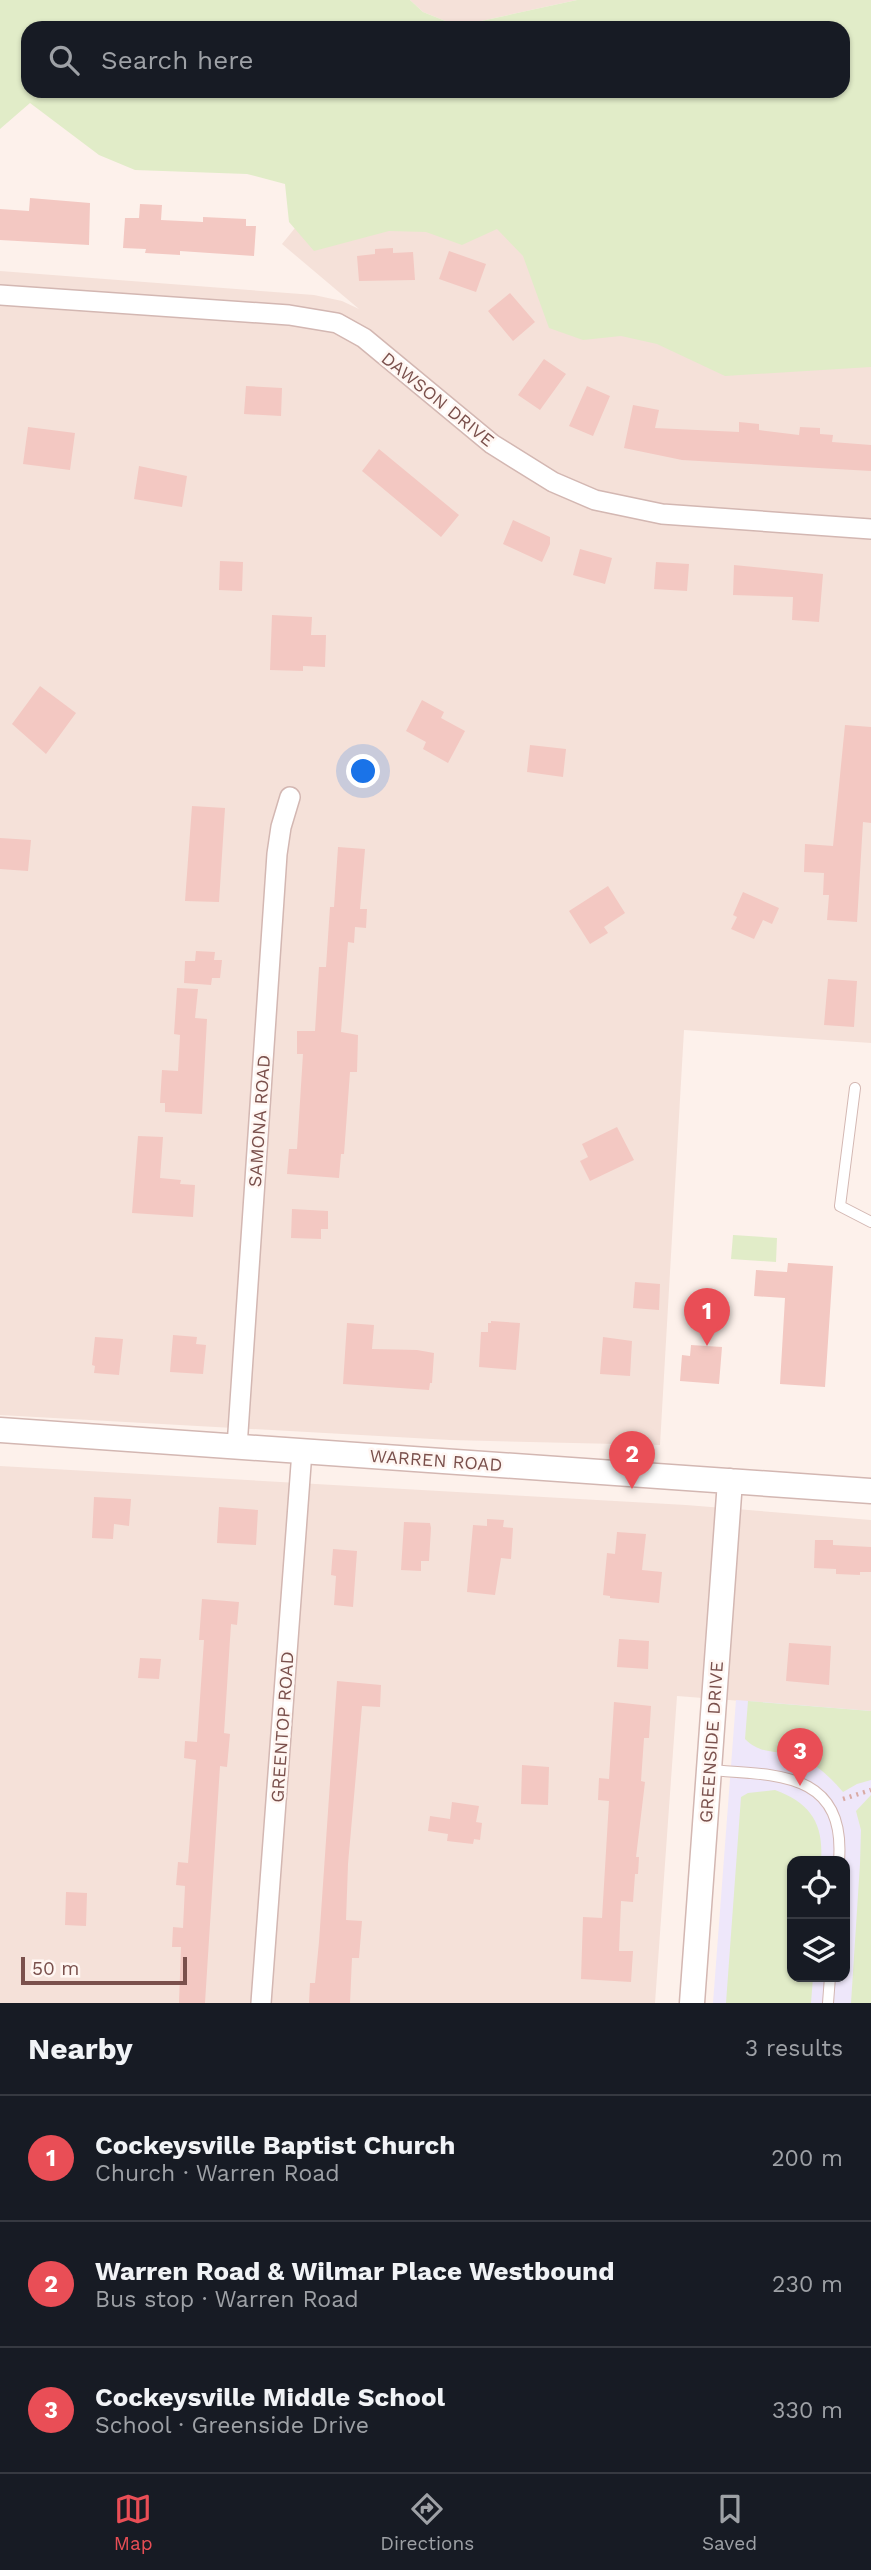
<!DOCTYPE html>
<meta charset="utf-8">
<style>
body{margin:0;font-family:"Work Sans",sans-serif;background:#20242c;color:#f1f3f6}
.controls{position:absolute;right:21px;bottom:21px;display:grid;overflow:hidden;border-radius:14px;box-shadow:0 2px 5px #0004}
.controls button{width:63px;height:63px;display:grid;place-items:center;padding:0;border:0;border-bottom:2px solid #363941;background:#171b24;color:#f1f3f6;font:35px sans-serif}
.scale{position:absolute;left:21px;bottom:18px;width:166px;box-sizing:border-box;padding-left:7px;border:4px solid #7a504c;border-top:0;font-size:19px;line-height:24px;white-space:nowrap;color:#7a504c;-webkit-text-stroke:5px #fff6f2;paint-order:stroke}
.you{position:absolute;left:364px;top:772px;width:24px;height:24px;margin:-18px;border:5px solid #fff;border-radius:50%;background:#1a73e8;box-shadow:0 0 0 10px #1a73e833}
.badge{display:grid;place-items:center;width:46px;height:46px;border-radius:50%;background:#e94e56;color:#fff;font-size:23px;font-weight:700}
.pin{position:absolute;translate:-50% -58px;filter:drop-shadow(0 2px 4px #0008)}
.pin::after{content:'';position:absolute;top:37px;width:24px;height:21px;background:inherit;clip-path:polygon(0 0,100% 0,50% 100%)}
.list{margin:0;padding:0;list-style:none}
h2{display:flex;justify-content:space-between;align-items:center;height:91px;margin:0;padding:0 28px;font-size:30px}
h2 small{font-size:23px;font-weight:400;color:#9ea1a6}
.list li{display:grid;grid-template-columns:46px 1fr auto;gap:21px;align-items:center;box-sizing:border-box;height:126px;padding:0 28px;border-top:2px solid #363941}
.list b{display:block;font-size:26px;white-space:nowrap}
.list p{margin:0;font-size:23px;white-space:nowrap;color:#9ea1a6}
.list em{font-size:23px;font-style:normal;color:#9ea1a6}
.icon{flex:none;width:38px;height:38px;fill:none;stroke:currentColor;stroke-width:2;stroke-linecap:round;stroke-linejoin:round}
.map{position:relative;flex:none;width:871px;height:2003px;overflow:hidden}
.search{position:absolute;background:#171b24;box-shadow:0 2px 5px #0004;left:21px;right:21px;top:21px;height:77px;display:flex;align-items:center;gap:18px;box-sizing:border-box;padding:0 24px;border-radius:21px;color:#9ea1a6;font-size:26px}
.sheet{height:469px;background:#171b24}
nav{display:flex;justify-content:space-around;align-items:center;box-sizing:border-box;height:98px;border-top:2px solid #363941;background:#171b24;font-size:19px;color:#9ea1a6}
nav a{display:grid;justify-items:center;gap:4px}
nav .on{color:#e94e56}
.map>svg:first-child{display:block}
.residential{fill:#f5e1d9}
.education{fill:#eee7fa;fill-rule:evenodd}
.green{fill:#e1ecc8;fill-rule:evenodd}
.building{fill:#f3c8c2}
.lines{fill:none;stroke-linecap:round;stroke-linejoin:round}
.service-casing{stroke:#d3b7b2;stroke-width:12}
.minor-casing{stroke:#d3b7b2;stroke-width:22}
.tertiary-casing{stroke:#d3b7b2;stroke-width:27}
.path{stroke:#d9aaa4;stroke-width:4.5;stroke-dasharray:2 5;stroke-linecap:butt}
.service{stroke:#fff;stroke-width:10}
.minor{stroke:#fff;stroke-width:19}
.tertiary{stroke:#fff;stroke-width:24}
.labels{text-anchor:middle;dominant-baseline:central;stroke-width:5;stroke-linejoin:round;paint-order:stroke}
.street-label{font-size:18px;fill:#7a504c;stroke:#fff6f2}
</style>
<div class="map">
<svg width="871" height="2003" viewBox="0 0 871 2003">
<rect width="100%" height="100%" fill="#fdf1eb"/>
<path class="residential" d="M 410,0 L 577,0 L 458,26 L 423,12 Z
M 342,170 L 871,180 L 871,1043 L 684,1030 L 660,1445 L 450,1440 L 0,1415 L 0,271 L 314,295 L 342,301 L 359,309 L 282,244 Z
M 0,1466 L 686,1505 L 871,1520 L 871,1711 L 677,1696 L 655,2003 L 0,2003 Z"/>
<path class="education" d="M 736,1700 L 871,1711 L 871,2003 L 713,2003 ZM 792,1861 L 845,1861 L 845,1977 L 792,1977 Z"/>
<path class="green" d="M 0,0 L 410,0 L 423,12 L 458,26 L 577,0 L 871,0 L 871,367 L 725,376 L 657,344 L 621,336 L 583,340 L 549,328 L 523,256 L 497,229 L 462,245 L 426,232 L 389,231 L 314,251 L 289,222 L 285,184 L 247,174 L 135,170 L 99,155 L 30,103 L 0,129 ZM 843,28 L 843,91 L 28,91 L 28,28 Z
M 733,1235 L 777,1238 L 776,1262 L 731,1259 Z
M 748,1701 L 871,1711 L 871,1780 L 857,1784 L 843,1792 C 830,1777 817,1764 798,1757 C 777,1749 762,1756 745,1739 Z
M 775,1790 C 810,1803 824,1823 821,1861 L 792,1861 L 792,1977 L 813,1977 L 811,2003 L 726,2003 L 741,1797 L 748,1793 Z
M 871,1795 L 871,2003 L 851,2003 L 860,1864 L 861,1830 L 856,1811 Z"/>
<path class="building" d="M 30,198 L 90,203 L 89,245 L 0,240 L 0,209 L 29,211 Z
M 140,204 L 162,205 L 161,220 L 203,222 L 203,217 L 246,219 L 246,226 L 256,226 L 254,256 L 180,251 L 180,255 L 145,253 L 146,249 L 123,248 L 125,218 L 139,218 Z
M 393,248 L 393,253 L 413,252 L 415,280 L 359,281 L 357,256 L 375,254 L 375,249 Z
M 449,251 L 486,264 L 476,292 L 439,279 Z
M 510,293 L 535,322 L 513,341 L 488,311 Z
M 544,359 L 566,374 L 540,410 L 518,395 Z
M 246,386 L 282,388 L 281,416 L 244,414 Z
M 587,386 L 610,396 L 593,436 L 569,426 Z
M 633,405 L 659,410 L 655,428 L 739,432 L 739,422 L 759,424 L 759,430 L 799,435 L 800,427 L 820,428 L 820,434 L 833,435 L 832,442 L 871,445 L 871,471 L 682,460 L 624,448 Z
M 28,427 L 75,433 L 70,470 L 23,464 Z
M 379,449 L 459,515 L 441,537 L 362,471 Z
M 139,466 L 187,476 L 182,507 L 134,499 Z
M 513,520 L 550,537 L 550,544 L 542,562 L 503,544 Z
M 580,549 L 612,558 L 605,584 L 573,575 Z
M 220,561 L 243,562 L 242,591 L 219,590 Z
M 656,562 L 689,564 L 687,591 L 654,589 Z
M 734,565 L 823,574 L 819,622 L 792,620 L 793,597 L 733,595 Z
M 272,615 L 312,617 L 311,635 L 326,635 L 325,667 L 303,666 L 303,671 L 270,670 Z
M 40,686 L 76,713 L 46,754 L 12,724 Z
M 422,700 L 444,712 L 441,718 L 465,731 L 448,763 L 423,749 L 426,742 L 406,731 Z
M 845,725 L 871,727 L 871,823 L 863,822 L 857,922 L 827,920 L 829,895 L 823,895 L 824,873 L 804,872 L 805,844 L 833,846 Z
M 530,745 L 566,749 L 563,777 L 527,772 Z
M 192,806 L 225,808 L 219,902 L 185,901 Z
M 0,838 L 31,840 L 28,871 L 0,869 Z
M 338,847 L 365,849 L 360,909 L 367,909 L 366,928 L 355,927 L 354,943 L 348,942 L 341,1032 L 358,1035 L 357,1072 L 350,1072 L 344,1154 L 341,1154 L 339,1178 L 287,1174 L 289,1149 L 297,1149 L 303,1054 L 297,1054 L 297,1031 L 315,1031 L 319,967 L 326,967 L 330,907 L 334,907 Z
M 608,886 L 625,913 L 604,927 L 608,933 L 590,944 L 569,911 Z
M 743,892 L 779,908 L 772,924 L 763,920 L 754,939 L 731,929 L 737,917 L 733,915 Z
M 196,951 L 215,952 L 214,960 L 222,960 L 220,978 L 212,978 L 211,985 L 184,983 L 185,961 L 195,961 Z
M 828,979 L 857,981 L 854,1027 L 824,1025 Z
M 177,988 L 198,989 L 195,1018 L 207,1019 L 202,1114 L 165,1112 L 165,1103 L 160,1103 L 162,1070 L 178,1071 L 180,1035 L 174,1034 Z
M 617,1127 L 634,1160 L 590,1181 L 580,1161 L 588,1157 L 582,1144 Z
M 138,1136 L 163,1137 L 160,1178 L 181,1180 L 180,1184 L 195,1185 L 193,1217 L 132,1213 Z
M 292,1209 L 328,1211 L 328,1229 L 321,1229 L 321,1239 L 291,1238 Z
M 788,1263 L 833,1266 L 825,1387 L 780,1384 L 785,1298 L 754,1296 L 756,1270 L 787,1272 Z
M 635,1282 L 660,1284 L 659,1310 L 633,1308 Z
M 491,1321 L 520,1323 L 516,1370 L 479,1367 L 481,1332 L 488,1332 L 488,1323 L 491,1323 Z
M 347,1323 L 374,1325 L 372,1349 L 417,1350 L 434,1353 L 432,1383 L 430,1383 L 429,1390 L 343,1384 Z
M 173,1335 L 197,1337 L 196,1344 L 206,1345 L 203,1374 L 170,1372 Z
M 95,1337 L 123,1339 L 119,1375 L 94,1373 L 95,1366 L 92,1365 Z
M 603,1337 L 632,1341 L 630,1376 L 600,1374 Z
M 691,1345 L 722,1347 L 719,1384 L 680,1381 L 682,1355 L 690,1356 Z
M 94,1497 L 131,1499 L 129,1526 L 114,1524 L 113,1539 L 92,1538 Z
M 219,1507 L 258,1510 L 256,1545 L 217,1543 Z
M 487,1519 L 504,1520 L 503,1527 L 513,1528 L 511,1559 L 501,1558 L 495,1595 L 467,1592 L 473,1525 L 487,1526 Z
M 404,1522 L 430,1523 L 431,1528 L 429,1561 L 421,1561 L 421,1571 L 401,1570 Z
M 617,1532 L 646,1534 L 642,1570 L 662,1572 L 659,1603 L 610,1598 L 610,1596 L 603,1595 L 607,1553 L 615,1554 Z
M 815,1540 L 833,1540 L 833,1545 L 871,1547 L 871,1572 L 860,1572 L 860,1575 L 836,1574 L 836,1569 L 814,1568 Z
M 333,1549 L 357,1551 L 353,1607 L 334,1605 L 336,1576 L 331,1575 Z
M 202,1599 L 239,1602 L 237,1625 L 231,1624 L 224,1733 L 230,1734 L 227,1767 L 220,1766 L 205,2003 L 179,2003 L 181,1947 L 172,1947 L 173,1927 L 183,1928 L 185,1886 L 176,1885 L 178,1862 L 188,1863 L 196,1760 L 184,1758 L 185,1741 L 197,1742 L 204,1640 L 199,1640 Z
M 619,1639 L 649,1641 L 648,1669 L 617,1667 Z
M 789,1643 L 831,1646 L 829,1685 L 786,1681 Z
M 140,1658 L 161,1659 L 159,1679 L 138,1678 Z
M 337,1681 L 381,1685 L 380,1707 L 362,1706 L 348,1864 L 346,1920 L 362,1921 L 359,1958 L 352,1958 L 350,2003 L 309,2003 L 310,1983 L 315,1983 L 319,1942 Z
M 614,1702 L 651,1706 L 649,1738 L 644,1738 L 641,1781 L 645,1782 L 636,1857 L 639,1857 L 638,1874 L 635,1874 L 633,1902 L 621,1901 L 619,1951 L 633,1951 L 631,1982 L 581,1979 L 583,1917 L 602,1918 L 609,1801 L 598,1800 L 599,1778 L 609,1779 Z
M 522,1765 L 549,1767 L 548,1805 L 521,1804 Z
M 452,1802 L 479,1806 L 476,1822 L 482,1823 L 480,1840 L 474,1839 L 473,1844 L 447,1841 L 448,1834 L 428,1831 L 430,1816 L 450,1819 Z
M 66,1892 L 87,1893 L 86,1926 L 65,1925 Z"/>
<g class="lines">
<defs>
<path id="service" d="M 855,1088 L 840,1206 L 871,1222
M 709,1770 C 776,1775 846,1771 839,1861
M 828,2003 L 830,1977"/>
<path id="minor" d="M 0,295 L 289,315 L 337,323 L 364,338 L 492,444 L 553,482 L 595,500 L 662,514 L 871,529
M 237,1447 L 277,854 L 281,827 L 290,797
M 261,2003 L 302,1451"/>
<path id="tertiary" d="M 0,1430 L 871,1491
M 692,2003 L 730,1481"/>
</defs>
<use href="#service" class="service-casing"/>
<use href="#minor" class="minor-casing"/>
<use href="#tertiary" class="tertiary-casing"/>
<path class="path" d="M 843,1799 L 871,1790"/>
<use href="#service" class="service"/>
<use href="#minor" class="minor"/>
<use href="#tertiary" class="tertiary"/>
</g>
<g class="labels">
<g class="street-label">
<text transform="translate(438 399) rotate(39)">DAWSON DRIVE</text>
<text transform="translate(259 1121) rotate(-86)">SAMONA ROAD</text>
<text transform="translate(436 1460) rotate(4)">WARREN ROAD</text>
<text transform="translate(282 1727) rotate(-86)">GREENTOP ROAD</text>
<text transform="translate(711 1742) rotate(-86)">GREENSIDE DRIVE</text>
</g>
</g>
</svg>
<div class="controls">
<button><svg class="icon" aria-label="locate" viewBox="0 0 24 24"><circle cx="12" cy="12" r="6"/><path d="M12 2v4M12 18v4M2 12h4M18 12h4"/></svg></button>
<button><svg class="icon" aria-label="layers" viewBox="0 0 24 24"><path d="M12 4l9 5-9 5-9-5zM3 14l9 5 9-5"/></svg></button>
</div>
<div class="scale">50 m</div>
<div class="you"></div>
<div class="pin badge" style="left:707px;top:1346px">1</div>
<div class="pin badge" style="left:632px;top:1489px">2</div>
<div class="pin badge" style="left:800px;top:1786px">3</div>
<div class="search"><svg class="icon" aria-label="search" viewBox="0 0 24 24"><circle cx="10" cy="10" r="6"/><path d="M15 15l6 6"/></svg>Search here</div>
</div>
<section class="sheet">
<h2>Nearby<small>3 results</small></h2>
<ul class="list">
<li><span class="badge">1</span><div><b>Cockeysville Baptist Church</b><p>Church · Warren Road</p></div><em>200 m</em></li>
<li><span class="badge">2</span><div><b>Warren Road &amp; Wilmar Place Westbound</b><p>Bus stop · Warren Road</p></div><em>230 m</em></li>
<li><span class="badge">3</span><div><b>Cockeysville Middle School</b><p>School · Greenside Drive</p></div><em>330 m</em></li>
</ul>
</section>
<nav>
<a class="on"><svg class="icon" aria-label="map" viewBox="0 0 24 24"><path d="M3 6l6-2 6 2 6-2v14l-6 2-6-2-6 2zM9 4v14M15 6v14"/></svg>Map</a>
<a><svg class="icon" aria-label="directions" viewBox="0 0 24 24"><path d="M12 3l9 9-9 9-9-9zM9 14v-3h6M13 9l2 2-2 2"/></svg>Directions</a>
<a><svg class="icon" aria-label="saved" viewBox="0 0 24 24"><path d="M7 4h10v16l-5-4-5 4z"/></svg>Saved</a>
</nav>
